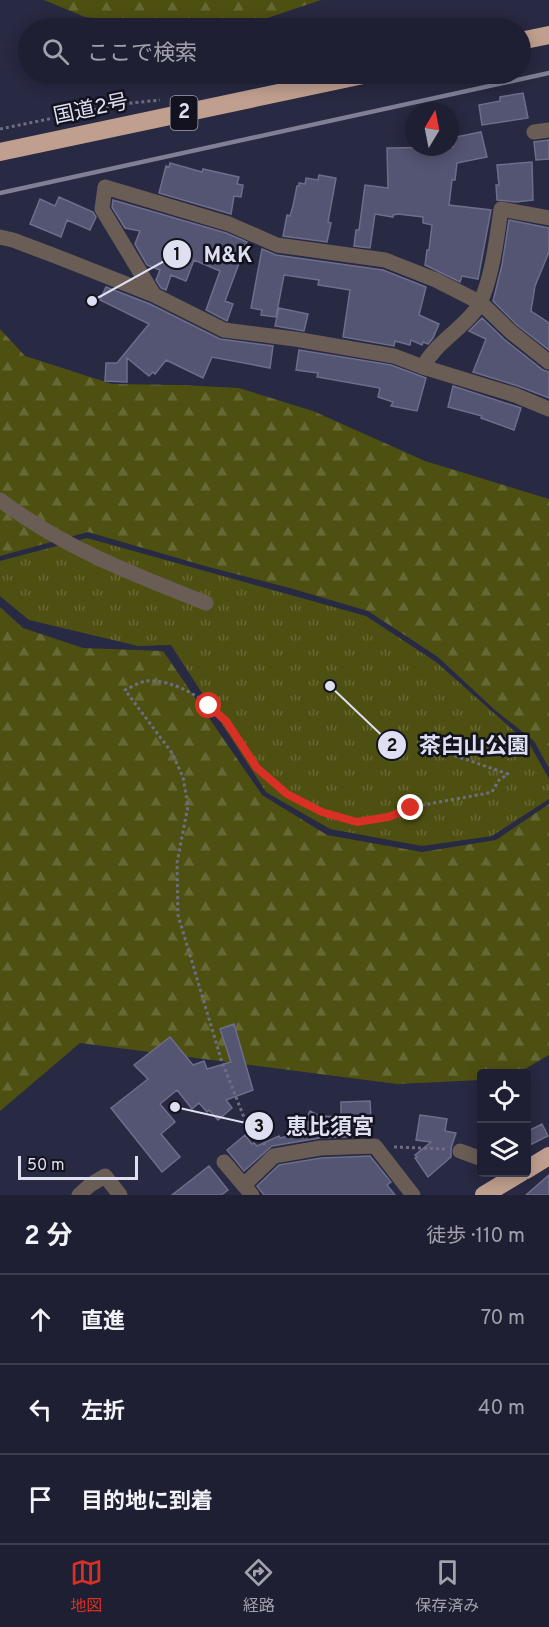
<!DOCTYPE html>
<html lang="ja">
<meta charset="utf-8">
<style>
body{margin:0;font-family:Overpass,"Noto Sans JP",sans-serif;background:#26273a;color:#f1f3f6}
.controls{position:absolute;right:18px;bottom:18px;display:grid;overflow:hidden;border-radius:6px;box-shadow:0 3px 15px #0003}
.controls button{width:54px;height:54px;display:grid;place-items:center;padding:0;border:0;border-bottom:2px solid #3c3d4d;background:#1e1f32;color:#f1f3f6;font:30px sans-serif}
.compass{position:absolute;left:405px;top:102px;width:54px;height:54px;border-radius:50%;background:#1e1f32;box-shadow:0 3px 15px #0003;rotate:10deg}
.scale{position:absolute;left:18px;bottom:15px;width:120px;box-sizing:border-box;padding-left:6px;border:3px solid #dedff0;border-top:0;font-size:16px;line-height:21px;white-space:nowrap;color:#dedff0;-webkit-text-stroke:4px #12131e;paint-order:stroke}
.stop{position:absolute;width:18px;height:18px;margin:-14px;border:4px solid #d93025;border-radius:50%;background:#fff}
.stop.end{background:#d93025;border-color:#fff;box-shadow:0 2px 6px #0008}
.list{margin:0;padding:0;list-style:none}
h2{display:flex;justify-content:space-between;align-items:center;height:78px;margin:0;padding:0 24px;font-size:26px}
h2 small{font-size:20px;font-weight:400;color:#a1a2ac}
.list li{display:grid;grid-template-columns:39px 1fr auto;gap:18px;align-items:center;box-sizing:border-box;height:90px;padding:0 24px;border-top:2px solid #3c3d4d}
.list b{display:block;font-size:22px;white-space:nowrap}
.list em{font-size:20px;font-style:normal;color:#a1a2ac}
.icon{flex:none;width:33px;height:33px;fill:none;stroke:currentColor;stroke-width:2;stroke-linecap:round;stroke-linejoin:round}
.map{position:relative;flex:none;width:549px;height:1195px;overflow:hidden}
.search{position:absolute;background:#1e1f32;box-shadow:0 3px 15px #0003;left:18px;right:18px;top:18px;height:66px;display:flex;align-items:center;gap:15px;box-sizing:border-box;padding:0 21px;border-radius:33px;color:#a1a2ac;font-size:22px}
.sheet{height:348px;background:#1e1f32}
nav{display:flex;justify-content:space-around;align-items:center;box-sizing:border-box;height:84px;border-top:2px solid #3c3d4d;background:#1e1f32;font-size:16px;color:#a1a2ac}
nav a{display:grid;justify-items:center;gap:3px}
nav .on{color:#d93025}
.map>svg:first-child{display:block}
.forest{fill:url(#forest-firs)}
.park{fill:url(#park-tufts)}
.building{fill:#535572;stroke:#6c6e8c;stroke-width:1.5}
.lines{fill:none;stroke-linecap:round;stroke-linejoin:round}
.path{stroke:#6d6e84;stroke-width:3;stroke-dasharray:3 3;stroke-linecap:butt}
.minor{stroke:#6a5d56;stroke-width:15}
.highway{stroke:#c09f8e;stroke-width:18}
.rail{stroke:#7f8096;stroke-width:4.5}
.route{stroke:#d93025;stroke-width:8}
.labels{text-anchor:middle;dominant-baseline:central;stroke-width:5;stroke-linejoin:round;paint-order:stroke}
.shield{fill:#12131e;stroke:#a1a2b1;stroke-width:1.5}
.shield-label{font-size:20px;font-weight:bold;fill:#dedff0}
.street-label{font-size:21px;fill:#dedff0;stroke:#12131e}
.leader{fill:none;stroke:#dedff0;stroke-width:2}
.callout-dot{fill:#dedff0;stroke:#12131e;stroke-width:2}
.mark-label{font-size:18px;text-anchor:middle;font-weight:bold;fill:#111}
.callout-label{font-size:22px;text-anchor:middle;font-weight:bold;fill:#dedff0;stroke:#12131e;stroke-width:5;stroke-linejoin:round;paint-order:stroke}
</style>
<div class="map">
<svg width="549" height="1195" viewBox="0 0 549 1195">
<defs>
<pattern id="forest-firs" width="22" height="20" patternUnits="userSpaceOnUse" patternTransform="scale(1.5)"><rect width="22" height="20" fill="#4e5012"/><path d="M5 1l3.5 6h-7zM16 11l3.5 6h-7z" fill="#676935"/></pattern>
<pattern id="park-tufts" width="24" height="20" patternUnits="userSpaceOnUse" patternTransform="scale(1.5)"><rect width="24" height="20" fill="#4e5012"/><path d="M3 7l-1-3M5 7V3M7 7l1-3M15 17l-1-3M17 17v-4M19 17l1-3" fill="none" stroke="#676935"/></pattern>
</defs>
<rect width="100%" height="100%" fill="#282942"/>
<path class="forest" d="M 44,0 L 321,0 L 238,28 L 204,28 L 85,17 Z
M 0,329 L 25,356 L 112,384 L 181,385 L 239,388 L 313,411 L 425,461 L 549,499 L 549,768 L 534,741 L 495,710 L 438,657 L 368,611 L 290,588 L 205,566 L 88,532 L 0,556 Z
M 0,607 L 23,628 L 83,648 L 163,651 L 262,795 L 327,835 L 422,852 L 496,840 L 549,804 L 549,1055 L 518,1073 L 482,1074 L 481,1080 L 397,1084 L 80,1043 L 0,1111 Z"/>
<path class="park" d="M 87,538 L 366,616 L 436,662 L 530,745 L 549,779 L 549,799 L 492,836 L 422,846 L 330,829 L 266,792 L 171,645 L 138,646 L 29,620 L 0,596 L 0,561 Z"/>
<path class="building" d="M 523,93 L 528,118 L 482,125 L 479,105 L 500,101 L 500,97 Z
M 481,132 L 487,157 L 457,163 L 455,180 L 452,180 L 449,205 L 491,210 L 478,279 L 462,276 L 460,282 L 425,265 L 427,250 L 429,250 L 432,225 L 423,223 L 423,217 L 398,214 L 393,215 L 393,217 L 375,214 L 370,248 L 354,246 L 356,230 L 359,230 L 365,185 L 388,188 L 387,148 L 453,147 L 451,138 Z
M 549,140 L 549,159 L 536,160 L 534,142 Z
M 532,162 L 533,200 L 516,202 L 497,200 L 496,185 L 499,185 L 497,165 Z
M 170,163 L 202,172 L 203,169 L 239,177 L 237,184 L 243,185 L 241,197 L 234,196 L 231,214 L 159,193 L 166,166 L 169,167 Z
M 319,175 L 336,178 L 328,222 L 331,223 L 327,242 L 283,236 L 287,215 L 290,216 L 293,206 L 297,186 L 299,186 L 299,183 L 305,184 L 306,178 L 318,180 Z
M 59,197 L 93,212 L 96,217 L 90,230 L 67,220 L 61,237 L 30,224 L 40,199 L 55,206 Z
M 113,200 L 226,233 L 247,242 L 225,301 L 233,304 L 227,321 L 206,310 L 220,271 L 194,260 L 186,281 L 171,275 L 166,290 L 161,288 L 156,280 L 160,270 L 147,265 L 135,244 L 140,231 L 125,228 L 112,207 Z
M 509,220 L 549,228 L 549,252 L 535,286 L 531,311 L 549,323 L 549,350 L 517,325 L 493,301 L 502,265 Z
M 262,249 L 276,255 L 383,270 L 426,287 L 419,315 L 439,324 L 433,338 L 428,344 L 423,342 L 422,345 L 411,340 L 410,345 L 395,341 L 394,346 L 343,337 L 350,290 L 318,285 L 319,280 L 284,275 L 276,317 L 261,315 L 262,310 L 251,308 Z
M 106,287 L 150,304 L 220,339 L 273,346 L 270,368 L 212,357 L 203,378 L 166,360 L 155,374 L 153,372 L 149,376 L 127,358 L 127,382 L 105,381 L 106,363 L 117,363 L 149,324 L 100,300 Z
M 279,308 L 308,314 L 304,331 L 275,326 Z
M 482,318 L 505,340 L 543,370 L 549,372 L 549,398 L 518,386 L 473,372 L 486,339 L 469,331 Z
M 299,350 L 391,365 L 426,378 L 417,411 L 391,406 L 393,402 L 378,397 L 380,388 L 317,377 L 318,373 L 296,370 Z
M 453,386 L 521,408 L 514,430 L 481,418 L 482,416 L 448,407 Z
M 234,1024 L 253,1090 L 226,1100 L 232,1108 L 218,1120 L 209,1110 L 207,1112 L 199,1103 L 192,1109 L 177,1090 L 160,1104 L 175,1122 L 161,1134 L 180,1157 L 162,1172 L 111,1108 L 148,1079 L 134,1065 L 170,1037 L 193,1065 L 204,1061 L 207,1069 L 231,1062 L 220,1029 Z
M 370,1101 L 372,1136 L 320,1138 L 272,1146 L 244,1171 L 227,1150 L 245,1135 L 252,1144 L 254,1143 L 257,1146 L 279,1136 L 280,1138 L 300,1133 L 310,1111 L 320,1116 L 341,1117 L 341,1102 Z
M 420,1115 L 447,1119 L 445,1131 L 456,1133 L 451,1148 L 451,1157 L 428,1177 L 415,1158 L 417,1157 L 415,1155 L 431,1142 L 416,1140 Z
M 542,1124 L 548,1136 L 526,1147 L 526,1132 Z
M 370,1156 L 391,1182 L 387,1185 L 395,1195 L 264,1195 L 257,1186 L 279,1165 L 321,1158 Z
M 209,1166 L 228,1190 L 221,1195 L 172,1195 Z
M 549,1175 L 549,1195 L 526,1195 Z"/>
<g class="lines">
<path class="path" d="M 0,129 L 122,104 L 160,100
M 265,1145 L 247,1125 L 221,1059 L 178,915 L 177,863 L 188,806 L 183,777 L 172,753 L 125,690 C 131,687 140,682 146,681 C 175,679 207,700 226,721 C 239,736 245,756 259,770 C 286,795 317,815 354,821 C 373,824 394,813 412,808 C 438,801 466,798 492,792 L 499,780 L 508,774 L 456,756 L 436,734
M 394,1147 L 445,1149"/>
<path class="minor" d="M 534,132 L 549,130
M 0,237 L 13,240 L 58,257 L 154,295 L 224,330 L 295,339 L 394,356 L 423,367 L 515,395 L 549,409
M 154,295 L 102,209 L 105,187 L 229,224 L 277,245 L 385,260 L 436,280 L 481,303 L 511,332 L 549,362
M 423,367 C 435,344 458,332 474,312 C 491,291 497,236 501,209 L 549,218
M 0,500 C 64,548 132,574 206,603
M 460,1151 L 482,1159
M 224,1162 L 252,1195
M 244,1185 L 274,1156 L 320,1148 L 375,1146 L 413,1195
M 79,1195 L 90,1185 L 105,1176 L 120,1195"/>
<path class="highway" d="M 520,41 L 549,35
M 0,152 L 368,74
M 526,1170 L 549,1156
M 484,1195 L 522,1172"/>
<path class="rail" d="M 0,193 L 549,73"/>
</g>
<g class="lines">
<path class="route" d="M 209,706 L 226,721 L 257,768 L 287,794 L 322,812 L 357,822 L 388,817 L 411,808"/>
</g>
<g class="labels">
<rect class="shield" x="170.5" y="96" width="27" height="34" rx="4.5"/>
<g class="shield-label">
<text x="184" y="113">2</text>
</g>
<g class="street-label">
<text transform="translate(91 110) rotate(-12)">国道2号</text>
</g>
</g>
<path class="leader" d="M92 301L177 254M330 686L392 745M175 1107L259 1126"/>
<g class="callout-dot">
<circle cx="92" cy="301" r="6"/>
<circle cx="330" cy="686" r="6"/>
<circle cx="175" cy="1107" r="6"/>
<circle cx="177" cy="254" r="15"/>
<circle cx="392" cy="745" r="15"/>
<circle cx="259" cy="1126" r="15"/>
</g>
<g class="mark-label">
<text x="177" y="260">1</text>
<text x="392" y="751">2</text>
<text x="259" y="1132">3</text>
</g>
<g class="callout-label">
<text x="228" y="262">M&amp;K</text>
<text x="474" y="753">茶臼山公園</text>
<text x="330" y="1134">恵比須宮</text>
</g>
</svg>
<div class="controls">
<button><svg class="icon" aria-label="locate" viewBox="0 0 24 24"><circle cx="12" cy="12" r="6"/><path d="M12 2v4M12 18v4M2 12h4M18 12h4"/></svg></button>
<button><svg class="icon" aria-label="layers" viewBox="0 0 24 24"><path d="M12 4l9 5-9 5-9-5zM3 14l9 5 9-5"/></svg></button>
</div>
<svg class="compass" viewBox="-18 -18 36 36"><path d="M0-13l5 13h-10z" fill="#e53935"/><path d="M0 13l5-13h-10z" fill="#a1a2ac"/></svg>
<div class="scale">50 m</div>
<div class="stop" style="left:209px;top:706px"></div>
<div class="stop end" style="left:411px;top:808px"></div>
<div class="search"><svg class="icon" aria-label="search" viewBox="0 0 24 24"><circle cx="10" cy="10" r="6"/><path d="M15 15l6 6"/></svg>ここで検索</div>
</div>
<section class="sheet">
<h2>2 分<small>徒歩 · 110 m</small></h2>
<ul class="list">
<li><svg class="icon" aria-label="ahead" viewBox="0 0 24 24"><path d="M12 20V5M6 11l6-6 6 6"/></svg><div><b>直進</b></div><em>70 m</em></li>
<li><svg class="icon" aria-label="left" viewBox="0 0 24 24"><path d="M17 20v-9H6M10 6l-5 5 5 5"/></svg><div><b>左折</b></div><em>40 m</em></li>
<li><svg class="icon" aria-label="arrive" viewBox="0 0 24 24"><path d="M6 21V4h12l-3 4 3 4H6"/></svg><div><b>目的地に到着</b></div></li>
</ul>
</section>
<nav>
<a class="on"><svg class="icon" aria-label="map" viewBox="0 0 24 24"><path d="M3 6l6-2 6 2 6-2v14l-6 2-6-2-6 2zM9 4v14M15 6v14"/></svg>地図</a>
<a><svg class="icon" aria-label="directions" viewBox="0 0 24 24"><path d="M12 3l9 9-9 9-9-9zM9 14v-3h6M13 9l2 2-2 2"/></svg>経路</a>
<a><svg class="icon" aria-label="saved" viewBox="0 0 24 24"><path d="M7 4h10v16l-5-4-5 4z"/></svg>保存済み</a>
</nav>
